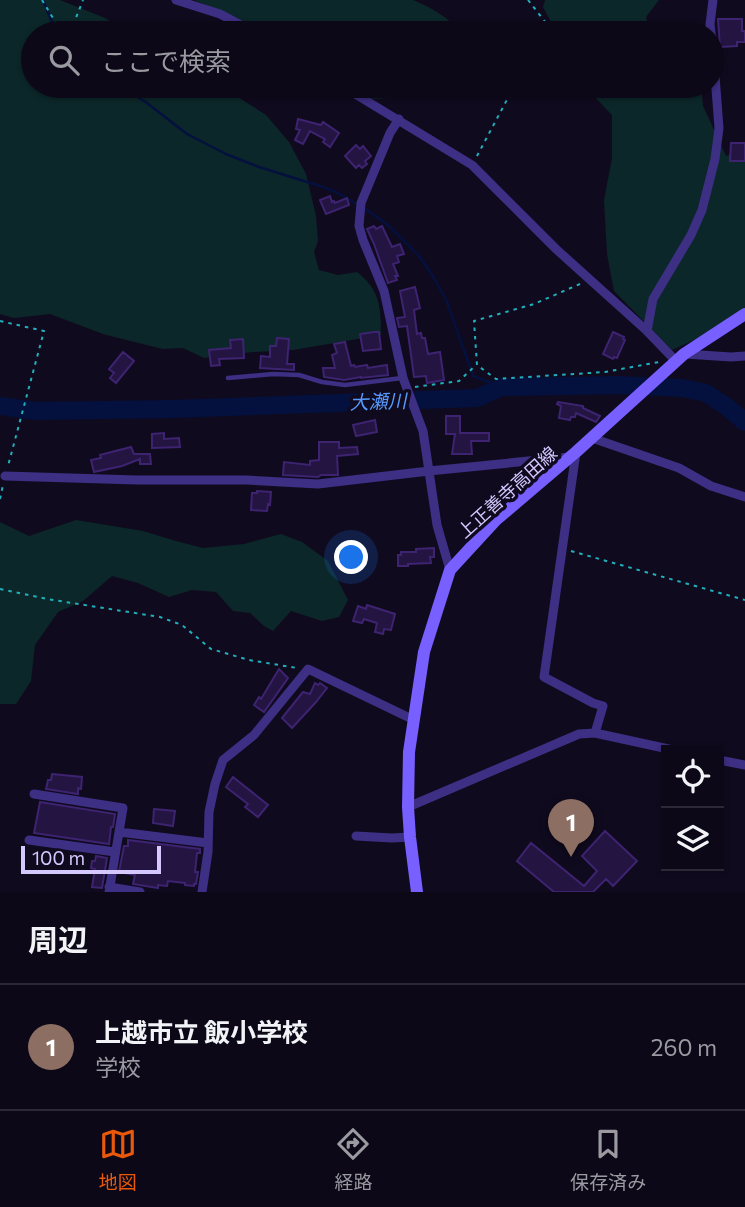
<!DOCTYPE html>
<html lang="ja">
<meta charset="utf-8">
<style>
body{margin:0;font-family:Commissioner,"Noto Sans JP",sans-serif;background:#1a1624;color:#f1f3f6}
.controls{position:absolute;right:21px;bottom:21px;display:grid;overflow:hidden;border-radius:0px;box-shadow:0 2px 5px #0004}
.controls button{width:63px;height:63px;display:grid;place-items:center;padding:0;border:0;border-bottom:2px solid #2c2936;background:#0c0817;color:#f1f3f6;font:35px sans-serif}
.scale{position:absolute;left:21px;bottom:18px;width:140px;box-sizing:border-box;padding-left:7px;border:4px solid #d5c8ff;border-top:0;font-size:19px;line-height:24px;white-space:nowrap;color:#d5c8ff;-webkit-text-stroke:5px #100a1f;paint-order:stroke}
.you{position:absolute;left:352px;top:558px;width:24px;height:24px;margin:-18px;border:5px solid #fff;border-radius:50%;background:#1a73e8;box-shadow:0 0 0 10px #1a73e833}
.badge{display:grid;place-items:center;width:46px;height:46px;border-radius:50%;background:#ea580c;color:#fff;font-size:23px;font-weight:700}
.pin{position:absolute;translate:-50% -58px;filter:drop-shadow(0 2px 4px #0008)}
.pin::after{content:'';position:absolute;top:37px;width:24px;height:21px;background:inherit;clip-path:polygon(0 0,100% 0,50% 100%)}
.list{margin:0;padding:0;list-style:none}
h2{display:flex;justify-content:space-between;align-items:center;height:91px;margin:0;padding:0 28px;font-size:30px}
h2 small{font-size:23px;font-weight:400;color:#9a9aa1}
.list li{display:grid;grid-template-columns:46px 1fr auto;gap:21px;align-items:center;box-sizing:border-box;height:126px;padding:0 28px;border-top:2px solid #2c2936}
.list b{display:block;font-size:26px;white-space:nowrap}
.list p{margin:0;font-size:23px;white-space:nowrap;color:#9a9aa1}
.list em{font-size:23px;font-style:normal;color:#9a9aa1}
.icon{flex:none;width:38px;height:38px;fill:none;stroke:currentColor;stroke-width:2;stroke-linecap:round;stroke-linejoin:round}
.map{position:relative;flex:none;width:745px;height:892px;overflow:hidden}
.search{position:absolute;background:#0c0817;box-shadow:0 2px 5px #0004;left:21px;right:21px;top:21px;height:77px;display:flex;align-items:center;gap:18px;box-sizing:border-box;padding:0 24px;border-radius:38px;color:#9a9aa1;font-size:26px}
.sheet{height:217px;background:#0c0817}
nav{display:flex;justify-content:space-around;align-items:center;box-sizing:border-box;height:98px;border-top:2px solid #2c2936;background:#0c0817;font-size:19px;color:#9a9aa1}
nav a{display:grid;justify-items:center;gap:4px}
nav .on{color:#ea580c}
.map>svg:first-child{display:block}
.green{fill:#0c2729}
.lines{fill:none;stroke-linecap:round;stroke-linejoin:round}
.stream{stroke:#04113e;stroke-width:2.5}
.river{stroke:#04113e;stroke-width:18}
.building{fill:#231442;stroke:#3d2370;stroke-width:2}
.path{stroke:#20b0bb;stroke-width:2;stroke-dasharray:3.5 5;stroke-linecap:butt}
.lane{stroke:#3d2f83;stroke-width:4.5}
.street{stroke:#3d2f83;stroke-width:9}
.secondary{stroke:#785fff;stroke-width:12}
.labels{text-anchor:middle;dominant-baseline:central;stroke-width:7;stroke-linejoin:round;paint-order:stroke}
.street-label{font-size:18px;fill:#d5c8ff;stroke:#100a1f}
.water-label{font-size:19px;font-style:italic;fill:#569aff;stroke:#100a1f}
</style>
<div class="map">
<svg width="745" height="892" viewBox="0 0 745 892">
<rect width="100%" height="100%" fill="#100a1f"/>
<path class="green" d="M 0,0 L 60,0 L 105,18 L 129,33 L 33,33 L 33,86 L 221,86 L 266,115 L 289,142 L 306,174 L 316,216 L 318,241 L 314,252 L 319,270 L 338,275 L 357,272 C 380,290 381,307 381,335 L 293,350 L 252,352 L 204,358 L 183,348 L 163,349 L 103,334 L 50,314 L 14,318 L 0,314 Z
M 194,0 L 413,0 C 430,7 450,18 461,33 L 266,33 L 231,15 Z
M 545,0 L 659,0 L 646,17 L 650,33 L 557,33 L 543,7 Z
M 353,86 L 352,86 L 417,86 L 407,97 L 373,99 Z
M 584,86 L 701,86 L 703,106 L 726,156 L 745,148 L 745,317 L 672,350 L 614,291 L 607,254 L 604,200 L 612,158 L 612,115 Z
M 76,520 L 143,531 L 176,541 L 203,548 L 244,544 L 281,534 L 302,542 L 328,561 L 348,600 L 339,617 L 322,621 L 291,611 L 273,631 L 264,626 L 250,613 L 233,611 L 216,592 L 192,590 L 169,597 L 138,583 L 112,576 L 83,601 L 58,612 L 35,645 L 31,681 L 16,704 L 0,704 L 0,522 L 29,536 Z"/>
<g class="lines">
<path class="stream" d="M 43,0 C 48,11 51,23 58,33
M 121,86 L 147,103 L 187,134 L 226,154 L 259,167 L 320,186 L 336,192 L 367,210 L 389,226 L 420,257 L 434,278 L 447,302 L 473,376 L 502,387"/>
<path class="river" d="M 0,406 L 36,411 L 172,409 L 477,398 L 502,387 L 618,385 L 682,388 L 706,393 L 727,407 L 745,422"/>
</g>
<path class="building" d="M 718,19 L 742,19 L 742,31 L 745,31 L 745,42 L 737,42 L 737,46 L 720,47 Z
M 298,119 L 321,125 L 323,122 L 339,133 L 330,147 L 323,142 L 325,139 L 310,131 L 303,144 L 295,140 L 300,130 L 296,129 Z
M 731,143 L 745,143 L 745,161 L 730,161 Z
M 356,145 L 360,149 L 363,146 L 371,156 L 365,161 L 367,164 L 362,168 L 359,165 L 356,168 L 345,156 Z
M 330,196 L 332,202 L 334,201 L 335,203 L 347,198 L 349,205 L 326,214 L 320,200 Z
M 374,226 L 376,229 L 382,226 L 392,247 L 400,244 L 404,254 L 397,256 L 399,262 L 393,264 L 398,276 L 395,276 L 397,280 L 388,283 L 374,244 L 367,229 Z
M 415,287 L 420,308 L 414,310 L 417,334 L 421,333 L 422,338 L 425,338 L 428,354 L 440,352 L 444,380 L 427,383 L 426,376 L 414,377 L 407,326 L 399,327 L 397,318 L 405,317 L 400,291 Z
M 374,332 L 379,332 L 381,349 L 363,351 L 360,334 Z
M 613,332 L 624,337 L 623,339 L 625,340 L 617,358 L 614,357 L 613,359 L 603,354 Z
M 277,338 L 289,339 L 287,364 L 294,364 L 294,370 L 260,368 L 261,356 L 270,357 L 270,346 L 276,346 Z
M 243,339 L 244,358 L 219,359 L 220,365 L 211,366 L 209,350 L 231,348 L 230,340 Z
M 345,342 L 351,366 L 354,365 L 355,367 L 367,365 L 368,368 L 387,365 L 388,375 L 361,378 L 361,377 L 344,380 L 324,377 L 323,368 L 335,368 L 332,355 L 337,353 L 334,344 Z
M 123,352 L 134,361 L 116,383 L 110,378 L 114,373 L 109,369 Z
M 558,402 L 583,406 L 583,408 L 600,416 L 596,422 L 576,413 L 575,417 L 571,417 L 570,420 L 559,418 L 561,406 L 557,404 Z
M 446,416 L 460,416 L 460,433 L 489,433 L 489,441 L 471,441 L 472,454 L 452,454 L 455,434 L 446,434 Z
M 375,420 L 377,432 L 356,436 L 353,425 Z
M 164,433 L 164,439 L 179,438 L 180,447 L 152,448 L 152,434 Z
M 319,442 L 339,442 L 339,448 L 357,447 L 358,454 L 337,456 L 338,475 L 321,475 L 318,477 L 283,475 L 284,462 L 310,465 L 310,461 L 319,460 Z
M 131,447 L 134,454 L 150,454 L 151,464 L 140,464 L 140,459 L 122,466 L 94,472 L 91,460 L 101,458 L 100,455 Z
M 257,491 L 271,492 L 270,505 L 268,504 L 267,511 L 251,510 L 252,493 L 257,493 Z
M 434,548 L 434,557 L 430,557 L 431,563 L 408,564 L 408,566 L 398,566 L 398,555 L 401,555 L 401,552 L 416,552 L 416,549 Z
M 367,605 L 395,614 L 391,630 L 384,629 L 383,634 L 375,632 L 377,623 L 364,619 L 362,623 L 353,621 L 358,606 L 366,609 Z
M 279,669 L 288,678 L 264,712 L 254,705 L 259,697 L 261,699 Z
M 315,683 L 318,685 L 320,683 L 327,688 L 316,702 L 292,728 L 282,718 L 303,692 L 310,694 Z
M 52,774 L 82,777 L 81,789 L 78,788 L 78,794 L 46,789 L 48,780 L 51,780 Z
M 233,777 L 268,805 L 258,817 L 245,807 L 248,804 L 226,787 Z
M 40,802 L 115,814 L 113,827 L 111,827 L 109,844 L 34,833 Z
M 154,809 L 175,811 L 173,826 L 153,823 Z
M 605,831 L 637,861 L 613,886 L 606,879 L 593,892 L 554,892 L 517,861 L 531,843 L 584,886 L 597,871 L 582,856 Z
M 128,840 L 200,849 L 200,853 L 197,853 L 195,872 L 198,872 L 196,884 L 194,884 L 194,886 L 185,885 L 185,883 L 168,881 L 167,886 L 158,885 L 158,888 L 133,884 L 135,875 L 119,872 L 124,846 L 128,846 Z
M 96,856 L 107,858 L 102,888 L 92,887 L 95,869 L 91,868 L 92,861 L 95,861 Z"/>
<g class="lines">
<path class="path" d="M 42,0 L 62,33
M 528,0 L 546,23 L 551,33
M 70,33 L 83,0
M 477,156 L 510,94 L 519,86
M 580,284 L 534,304 L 474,321 L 477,365 L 496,379 L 605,372 L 659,362
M 0,321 L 44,331 L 8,466
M 415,387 L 459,381 L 476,365
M 0,499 L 3,485
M 571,551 L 745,600
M 0,589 L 47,599 L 160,617 L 182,625 L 211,649 L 249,660 L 297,668"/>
<path class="lane" d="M 228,378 L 273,374 L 299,375 L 322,382 L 345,385 L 402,378"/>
<path class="street" d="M 176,0 L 220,14 L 256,33
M 711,33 L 710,24 L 713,0
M 342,86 L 472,165 L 556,249 L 647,331 L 676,361
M 399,119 L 390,133 L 361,203 L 359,226 L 363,240 L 384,291 L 403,378 L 423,431 L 437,525 L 450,570
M 647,331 L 653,299 L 691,235 L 702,210 L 715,159 L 719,128 L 712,37
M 685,354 L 731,357 L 745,356
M 592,438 L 679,468 L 711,486 L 745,497
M 576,452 L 544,677 L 593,703 L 603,706 L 595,733
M 5,476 L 137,480 L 246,480 L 318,484 L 429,471 L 569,457
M 719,760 L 745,765
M 34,794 L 123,808 L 109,892
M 408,807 L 579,734 L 595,733 L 673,750
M 119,832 L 208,843
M 356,836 L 392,838 L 410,837
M 29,840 L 115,852
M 109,887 L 140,892
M 202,892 L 208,852 L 209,812 L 215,784 L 223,760 L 254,735 L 308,669 L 414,720"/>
<path class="secondary" d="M 417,892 L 410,837 L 408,807 L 409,752 L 424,652 L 450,570 L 496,520 L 576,452 L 684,354 L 745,314"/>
</g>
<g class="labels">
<g class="street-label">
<text transform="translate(507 492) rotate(-42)">上正善寺高田線</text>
</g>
<g class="water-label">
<text transform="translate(378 401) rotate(-2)">大瀬川</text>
</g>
</g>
</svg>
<div class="controls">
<button><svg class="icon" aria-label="locate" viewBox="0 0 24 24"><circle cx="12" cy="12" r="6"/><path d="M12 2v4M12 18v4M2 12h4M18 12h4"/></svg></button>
<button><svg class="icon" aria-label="layers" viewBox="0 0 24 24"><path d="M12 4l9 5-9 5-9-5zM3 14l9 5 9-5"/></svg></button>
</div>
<div class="scale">100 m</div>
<div class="you"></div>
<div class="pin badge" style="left:571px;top:857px;background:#8d6e63">1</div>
<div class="search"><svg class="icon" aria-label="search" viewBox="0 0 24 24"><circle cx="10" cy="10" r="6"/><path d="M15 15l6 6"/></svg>ここで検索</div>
</div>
<section class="sheet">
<h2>周辺<small></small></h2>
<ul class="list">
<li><span class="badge" style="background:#8d6e63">1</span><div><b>上越市立 飯小学校</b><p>学校</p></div><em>260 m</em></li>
</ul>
</section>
<nav>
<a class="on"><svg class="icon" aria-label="map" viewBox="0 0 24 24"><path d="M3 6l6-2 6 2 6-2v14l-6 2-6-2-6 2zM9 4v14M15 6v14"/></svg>地図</a>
<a><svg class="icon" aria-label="directions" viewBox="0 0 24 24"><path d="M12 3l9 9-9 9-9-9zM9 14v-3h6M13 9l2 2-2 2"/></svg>経路</a>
<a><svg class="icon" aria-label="saved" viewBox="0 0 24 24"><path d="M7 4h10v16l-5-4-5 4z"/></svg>保存済み</a>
</nav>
